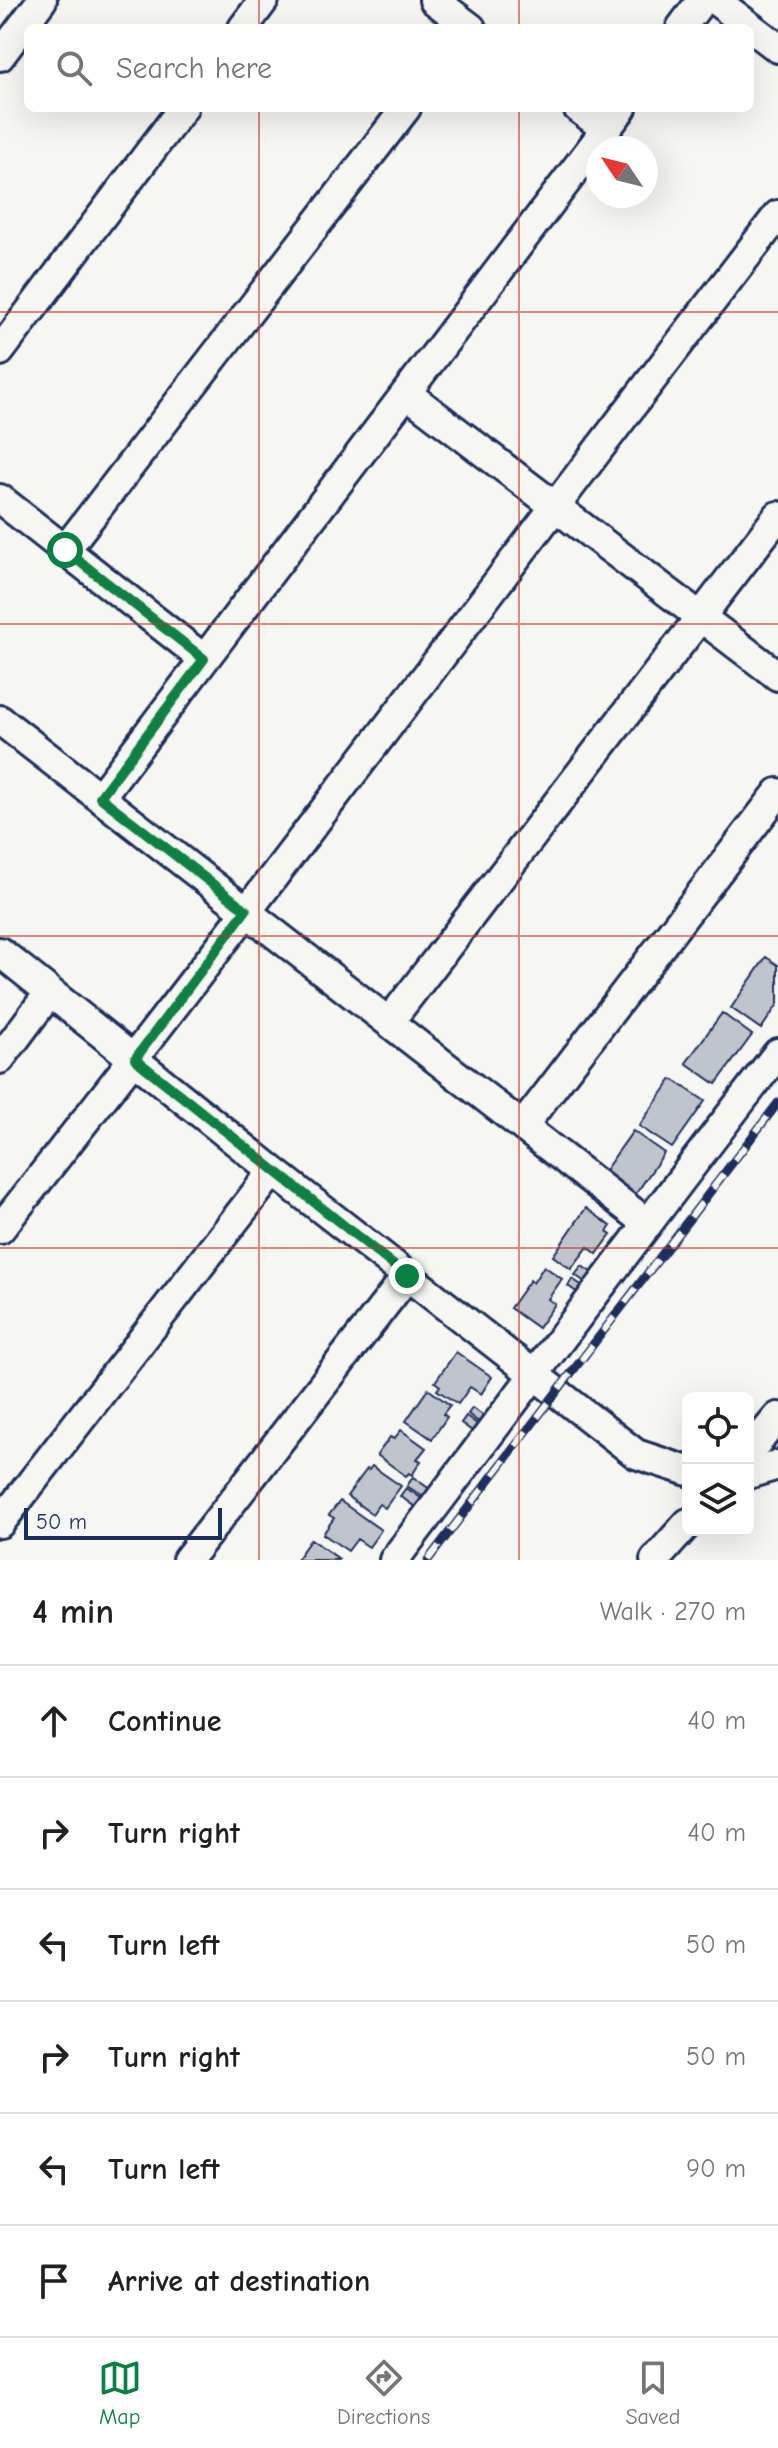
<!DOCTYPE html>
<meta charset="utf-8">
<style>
body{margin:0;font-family:"Comic Neue",sans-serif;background:#f6f6f6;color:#202124}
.controls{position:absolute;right:24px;bottom:24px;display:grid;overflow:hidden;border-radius:12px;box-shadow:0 8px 32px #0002}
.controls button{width:72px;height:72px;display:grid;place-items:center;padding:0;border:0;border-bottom:2px solid #e0e0e0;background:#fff;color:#202124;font:40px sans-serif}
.compass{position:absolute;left:586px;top:136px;width:72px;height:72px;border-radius:50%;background:#fff;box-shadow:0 8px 32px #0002;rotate:305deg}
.scale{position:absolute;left:24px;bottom:20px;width:198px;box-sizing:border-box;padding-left:8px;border:4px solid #1b2f5e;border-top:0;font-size:22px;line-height:28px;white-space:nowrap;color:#1b2f5e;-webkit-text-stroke:6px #f6f6f2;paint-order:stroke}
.stop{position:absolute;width:24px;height:24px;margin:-18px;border:6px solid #0b8043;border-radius:50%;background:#fff}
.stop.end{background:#0b8043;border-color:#fff;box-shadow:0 2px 8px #0008}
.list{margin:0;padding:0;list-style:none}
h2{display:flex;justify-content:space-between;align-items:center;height:104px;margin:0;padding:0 32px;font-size:34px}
h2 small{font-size:26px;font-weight:400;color:#757577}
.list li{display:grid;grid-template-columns:52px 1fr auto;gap:24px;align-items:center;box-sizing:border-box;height:112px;padding:0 32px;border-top:2px solid #e0e0e0}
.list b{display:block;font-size:30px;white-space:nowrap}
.list em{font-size:26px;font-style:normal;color:#757577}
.icon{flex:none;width:44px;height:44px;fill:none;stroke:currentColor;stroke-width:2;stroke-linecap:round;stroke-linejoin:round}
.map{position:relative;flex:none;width:778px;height:1560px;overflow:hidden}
.search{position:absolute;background:#fff;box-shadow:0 8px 32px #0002;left:24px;right:24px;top:24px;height:88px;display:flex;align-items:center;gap:20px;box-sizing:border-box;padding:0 28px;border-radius:12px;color:#757577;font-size:30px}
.sheet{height:776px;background:#fff}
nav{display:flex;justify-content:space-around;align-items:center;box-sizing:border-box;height:112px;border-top:2px solid #e0e0e0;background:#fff;font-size:22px;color:#757577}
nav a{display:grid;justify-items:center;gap:4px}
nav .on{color:#0b8043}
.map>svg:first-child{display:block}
.building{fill:#c0c4cd;stroke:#1b2f5e;stroke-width:2}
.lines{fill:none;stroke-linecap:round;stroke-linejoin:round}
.minor-casing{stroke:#1b2f5e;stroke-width:34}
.minor{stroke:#f6f6f2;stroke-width:28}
.rail-casing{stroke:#1b2f5e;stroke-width:9}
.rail{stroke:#f6f6f2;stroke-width:6;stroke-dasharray:18;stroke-linecap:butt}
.route{stroke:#0b8043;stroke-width:10}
.grid{fill:none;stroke:#c8321e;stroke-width:2;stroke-opacity:0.55}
</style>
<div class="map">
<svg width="778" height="1560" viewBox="0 0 778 1560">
<rect width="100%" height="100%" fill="#f6f6f2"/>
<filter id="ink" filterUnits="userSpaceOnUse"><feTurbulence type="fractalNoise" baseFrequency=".0125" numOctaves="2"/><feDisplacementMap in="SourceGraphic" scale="16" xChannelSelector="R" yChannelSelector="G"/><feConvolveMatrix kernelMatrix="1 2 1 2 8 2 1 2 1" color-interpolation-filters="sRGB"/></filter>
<g filter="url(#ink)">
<path class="building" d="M 766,957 L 778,965 L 778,1004 L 761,1029 L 731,1008 Z
M 722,1013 L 752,1035 L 716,1084 L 686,1063 Z
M 672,1079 L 705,1101 L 672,1148 L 639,1126 Z
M 633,1131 L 664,1153 L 635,1195 L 603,1173 Z
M 586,1208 L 611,1226 L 607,1232 L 611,1235 L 597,1254 L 588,1247 L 571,1269 L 553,1256 Z
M 544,1266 L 562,1279 L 548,1299 L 555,1304 L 538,1328 L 510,1308 L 530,1280 L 533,1283 Z
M 582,1266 L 595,1275 L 588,1284 L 575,1275 Z
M 572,1279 L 586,1288 L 581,1295 L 568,1286 Z
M 456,1352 L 492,1377 L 481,1394 L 470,1387 L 458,1404 L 437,1390 L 440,1386 L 435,1382 Z
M 428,1389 L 450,1405 L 443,1414 L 447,1417 L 432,1439 L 406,1421 Z
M 472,1408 L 486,1417 L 481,1424 L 468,1414 Z
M 466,1416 L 480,1426 L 475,1433 L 461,1423 Z
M 401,1430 L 426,1448 L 417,1459 L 421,1461 L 412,1475 L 409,1473 L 406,1476 L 377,1455 L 390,1437 L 394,1439 Z
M 372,1466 L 401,1486 L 385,1508 L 379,1504 L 372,1514 L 347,1496 L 367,1469 L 369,1470 Z
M 413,1477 L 431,1490 L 425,1498 L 407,1486 Z
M 406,1488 L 424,1500 L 418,1509 L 400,1496 Z
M 340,1501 L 381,1530 L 369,1547 L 357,1539 L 348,1551 L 323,1534 L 334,1518 L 329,1515 Z
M 311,1539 L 339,1559 L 338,1560 L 296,1560 Z"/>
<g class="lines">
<defs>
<path id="minor" d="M 434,0 L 471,28
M 715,0 L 778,48
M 243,28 L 264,0
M 681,28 L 702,0
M 0,56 L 42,0
M 578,108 L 606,129
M 0,351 L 183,108
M 406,393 L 778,676
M 0,499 L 204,659
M 65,550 L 406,108
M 0,720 L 647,1223
M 100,797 L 622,108
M 0,952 L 273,1171 L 636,1454 L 688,1471
M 389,1022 L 778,516
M 0,1059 L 50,992
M 523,1126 L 778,793
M 0,1229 C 264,895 518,552 778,215
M 748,1453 L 778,1417
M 748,1474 L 778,1465
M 0,1523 L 273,1171
M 187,1560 L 407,1276
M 394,1560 C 522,1392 648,1221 778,1053
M 655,1560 L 688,1523"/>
</defs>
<use href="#minor" class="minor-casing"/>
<use href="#minor" class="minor"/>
<defs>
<path id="rail" d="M 428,1560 L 778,1103"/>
</defs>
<use href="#rail" class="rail-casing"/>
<use href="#rail" class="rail"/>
</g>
</g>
<g class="lines" filter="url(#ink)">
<path class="route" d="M 65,550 L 204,659 L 100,797 L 246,910 L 135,1059 L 407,1276"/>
</g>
<path class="grid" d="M 259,0 L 259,28M 519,0 L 519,28M 259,108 L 259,1560M 519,108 L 519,1560M 0,312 L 778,312M 0,624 L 778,624M 0,936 L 778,936M 0,1248 L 778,1248"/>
</svg>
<div class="controls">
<button><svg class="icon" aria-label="locate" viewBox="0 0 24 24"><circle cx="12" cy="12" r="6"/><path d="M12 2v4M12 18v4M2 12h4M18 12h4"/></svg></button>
<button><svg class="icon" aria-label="layers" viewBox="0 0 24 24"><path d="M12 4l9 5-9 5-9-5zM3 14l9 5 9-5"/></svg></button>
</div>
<svg class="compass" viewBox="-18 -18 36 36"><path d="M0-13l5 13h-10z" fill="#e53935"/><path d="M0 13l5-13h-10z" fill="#757577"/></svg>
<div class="scale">50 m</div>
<div class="stop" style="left:65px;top:550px"></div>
<div class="stop end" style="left:407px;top:1276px"></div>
<div class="search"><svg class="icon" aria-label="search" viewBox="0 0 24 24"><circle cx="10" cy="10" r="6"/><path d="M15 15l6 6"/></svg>Search here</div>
</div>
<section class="sheet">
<h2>4 min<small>Walk · 270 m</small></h2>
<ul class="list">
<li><svg class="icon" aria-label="ahead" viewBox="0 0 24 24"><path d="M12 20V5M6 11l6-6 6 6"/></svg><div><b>Continue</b></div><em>40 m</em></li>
<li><svg class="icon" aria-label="right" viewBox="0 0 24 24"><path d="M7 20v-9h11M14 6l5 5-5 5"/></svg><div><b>Turn right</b></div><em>40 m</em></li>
<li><svg class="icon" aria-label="left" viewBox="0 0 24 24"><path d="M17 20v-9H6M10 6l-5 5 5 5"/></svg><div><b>Turn left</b></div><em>50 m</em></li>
<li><svg class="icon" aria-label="right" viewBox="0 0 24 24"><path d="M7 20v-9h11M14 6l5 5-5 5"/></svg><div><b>Turn right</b></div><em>50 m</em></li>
<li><svg class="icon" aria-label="left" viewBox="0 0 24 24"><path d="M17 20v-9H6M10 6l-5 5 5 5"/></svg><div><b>Turn left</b></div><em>90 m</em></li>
<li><svg class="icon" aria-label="arrive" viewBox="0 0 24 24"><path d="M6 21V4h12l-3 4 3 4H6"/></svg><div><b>Arrive at destination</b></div></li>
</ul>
</section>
<nav>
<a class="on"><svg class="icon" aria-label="map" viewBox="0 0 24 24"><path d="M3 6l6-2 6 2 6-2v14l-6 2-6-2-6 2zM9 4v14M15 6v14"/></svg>Map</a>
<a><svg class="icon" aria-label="directions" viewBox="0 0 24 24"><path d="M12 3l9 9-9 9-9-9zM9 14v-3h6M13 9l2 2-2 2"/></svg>Directions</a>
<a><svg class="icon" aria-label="saved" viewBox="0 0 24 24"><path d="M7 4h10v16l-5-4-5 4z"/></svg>Saved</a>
</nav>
